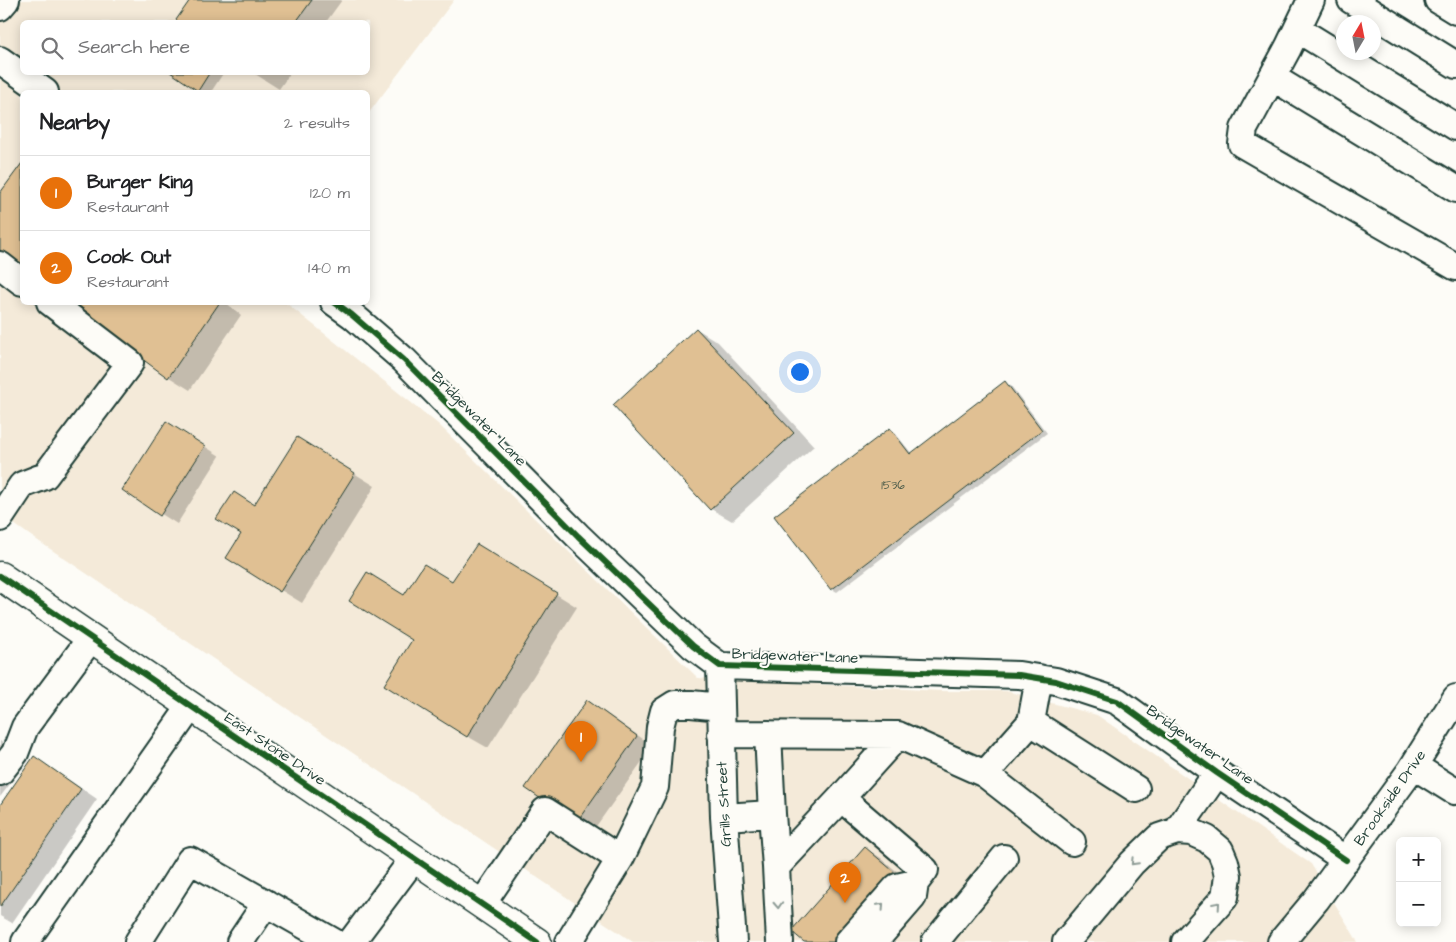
<!DOCTYPE html>
<meta charset="utf-8">
<style>
body{margin:0;font-family:"Architects Daughter",sans-serif;background:#f6f6f6;color:#202124}
.controls{position:absolute;right:15px;bottom:15px;display:grid;overflow:hidden;border-radius:8px;box-shadow:0 2px 12px #0003}
.controls button{width:45px;height:45px;display:grid;place-items:center;padding:0;border:0;border-bottom:1px solid #e0e0e0;background:#fff;color:#202124;font:25px sans-serif}
.compass{position:absolute;left:1336px;top:15px;width:45px;height:45px;border-radius:50%;background:#fff;box-shadow:0 2px 12px #0003;rotate:10deg}
.you{position:absolute;left:799px;top:371px;width:18px;height:18px;margin:-12px;border:4px solid #fff;border-radius:50%;background:#1a73e8;box-shadow:0 0 0 8px #1a73e833}
.badge{display:grid;place-items:center;width:32px;height:32px;border-radius:50%;background:#2563eb;color:#fff;font-size:16px;font-weight:700}
.pin{position:absolute;translate:-50% -41px;filter:drop-shadow(0 1px 2px #0008)}
.pin::after{content:'';position:absolute;top:26px;width:18px;height:15px;background:inherit;clip-path:polygon(0 0,100% 0,50% 100%)}
.list{margin:0;padding:0;list-style:none}
h2{display:flex;justify-content:space-between;align-items:center;height:65px;margin:0;padding:0 20px;font-size:21px}
h2 small{font-size:16px;font-weight:400;color:#757577}
.list li{display:grid;grid-template-columns:32px 1fr auto;gap:15px;align-items:center;box-sizing:border-box;height:75px;padding:0 20px;border-top:1px solid #e0e0e0}
.list b{display:block;font-size:19px;white-space:nowrap}
.list p{margin:0;font-size:16px;white-space:nowrap;color:#757577}
.list em{font-size:16px;font-style:normal;color:#757577}
.icon{flex:none;width:28px;height:28px;fill:none;stroke:currentColor;stroke-width:2;stroke-linecap:round;stroke-linejoin:round}
.map{position:relative;flex:none;width:1456px;height:942px;overflow:hidden}
.search{position:absolute;background:#fff;box-shadow:0 2px 12px #0003;left:20px;top:20px;width:350px;height:55px;display:flex;align-items:center;gap:12px;box-sizing:border-box;padding:0 18px;border-radius:8px;color:#757577;font-size:19px}
.panel{position:absolute;background:#fff;box-shadow:0 2px 12px #0003;left:20px;top:90px;width:350px;height:215px;border-radius:8px}
.map>svg:first-child{display:block}
.built{fill:#f4ead9;fill-rule:evenodd}
.shadow{fill:#0003}
.building{fill:#e0c093;stroke:#1f3d34}
.lines{fill:none;stroke-linecap:round;stroke-linejoin:round}
.minor-casing{stroke:#1f3d34;stroke-width:30}
.highway-casing{stroke:#1f3d34;stroke-width:31}
.minor{stroke:#fdfcf7;stroke-width:26}
.highway{stroke:#fdfcf7;stroke-width:28}
.cycleway-casing{stroke:#fdfcf7;stroke-width:9}
.cycleway{stroke:#1b5e20;stroke-width:6}
.oneway{stroke:#8e9c96}
.labels{text-anchor:middle;dominant-baseline:central;stroke-width:4.5;stroke-linejoin:round;paint-order:stroke}
.number-label{font-size:12px;fill:#4f5e4c}
.street-label{font-size:15px;fill:#1f3d34;stroke:#fdfcf7}
</style>
<div class="map">
<svg width="1456" height="942" viewBox="0 0 1456 942">
<rect width="100%" height="100%" fill="#fdfcf7"/>
<filter id="ink" filterUnits="userSpaceOnUse"><feTurbulence type="fractalNoise" baseFrequency=".02" numOctaves="2"/><feDisplacementMap in="SourceGraphic" scale="10" xChannelSelector="R" yChannelSelector="G"/><feConvolveMatrix kernelMatrix="1 2 1 2 8 2 1 2 1" color-interpolation-filters="sRGB"/></filter>
<g filter="url(#ink)">
<path class="built" d="M 0,0 L 454,0 L 368,114 L 368,92 L 22,92 L 22,302 L 286,303 L 438,424 L 698,678 L 942,691 L 1006,691 L 1097,715 L 1311,864 L 1358,942 L 633,942 L 28,534 L 0,514 ZM 22,22 L 368,22 L 368,72 L 22,72 Z"/>
<path class="shadow" d="M 192,0 L 342,0 L 326,22 L 176,22 Z
M 172,72 L 224,72 L 211,92 L 203,92 Z
M 252,72 L 291,72 L 279,89 Z
M 22,165 L 22,270 L 0,195 Z
M 67,302 L 225,302 L 241,315 L 190,390 L 169,377 Z
M 697,329 L 718,342 L 814,446 L 732,521 L 711,509 Z
M 1005,383 L 1011,386 L 1047,433 L 837,592 L 832,589 L 890,430 L 895,433 L 912,454 Z
M 182,432 L 220,456 L 177,524 L 124,490 Z
M 318,451 L 375,486 L 302,603 L 227,557 L 242,534 Z
M 498,558 L 577,607 L 488,748 L 467,736 L 414,639 L 405,596 L 453,583 Z
M 587,702 L 603,711 L 653,746 L 592,832 L 576,822 Z
M 0,741 L 28,761 L 0,797 Z
M 34,758 L 50,767 L 97,799 L 12,923 L 0,916 L 0,808 Z
M 865,848 L 881,858 L 914,886 L 806,942 Z"/>
<path class="building" d="M 190,0 L 312,0 L 296,22 L 179,22 L 176,20 Z
M 170,72 L 210,72 L 198,91 Z
M 22,163 L 22,271 L 0,255 L 0,193 Z
M 65,302 L 220,302 L 168,378 Z
M 696,328 L 794,433 L 710,510 L 613,405 Z
M 1005,381 L 1042,430 L 831,590 L 774,516 L 890,428 L 910,454 Z
M 166,421 L 205,446 L 160,516 L 122,490 Z
M 297,437 L 355,473 L 280,592 L 226,558 L 241,534 L 216,519 L 234,492 L 254,505 Z
M 477,544 L 557,593 L 467,737 L 384,685 L 412,640 L 349,601 L 367,572 L 404,595 L 424,564 L 452,581 Z
M 587,700 L 637,736 L 576,823 L 525,788 Z
M 34,756 L 81,789 L 0,907 L 0,805 Z
M 865,847 L 899,876 L 840,942 L 804,942 L 791,931 Z"/>
<g class="lines">
<defs>
<path id="minor" d="M 1311,0 L 1288,48 L 1244,129 L 1242,144 L 1456,267
M 1351,0 L 1456,65
M 1438,0 L 1456,11
M 0,7 L 6,0
M 1297,29 L 1456,127
M 0,60 L 45,92
M 1272,77 L 1456,189
M 0,265 L 22,282
M 334,302 L 352,315 L 404,360 L 578,536 L 693,646 L 720,666 L 1019,675 L 1056,681 L 1117,701 L 1217,773 L 1346,860
M 0,518 L 22,485 L 45,476 L 130,363 L 50,302
M 720,666 L 724,817 L 733,942
M 1031,722 L 1136,789
M 721,734 L 898,735 L 985,774 L 1031,722 L 1039,678
M 1414,766 L 1454,791 L 1456,790
M 0,772 L 15,753 L 25,727 L 91,638
M 985,774 L 1072,842
M 841,798 L 925,870 L 915,883 L 897,887 L 848,942
M 772,814 L 776,867 L 841,798 L 898,735
M 724,817 L 772,814 L 768,734
M 1177,831 L 1217,773
M 620,859 L 655,787 L 660,727 L 664,711 L 675,704 L 691,704 L 721,707
M 776,867 L 780,942
M 482,904 L 545,811 L 620,859 L 569,942
M 25,942 L 191,706
M 138,942 L 190,860 L 334,942
M 240,942 L 266,903
M 351,942 L 414,858
M 874,942 L 913,897 L 915,883
M 935,942 L 1004,858
M 1066,942 L 1132,863 L 1159,837 L 1177,831 L 1191,832 L 1207,839 L 1220,850 L 1225,862 L 1228,876 L 1225,897 L 1185,942
M 1281,942 L 1316,900 L 1411,770 L 1456,698"/>
<path id="highway" d="M 0,576 L 537,942"/>
</defs>
<use href="#minor" class="minor-casing"/>
<use href="#highway" class="highway-casing"/>
<use href="#minor" class="minor"/>
<use href="#highway" class="highway"/>
<defs>
<path id="cycleway" d="M 334,302 L 352,315 L 404,360 L 578,536 L 693,646 L 720,666 L 1019,675 L 1056,681 L 1117,701 L 1217,773 L 1346,860
M 0,576 L 537,942"/>
</defs>
<use href="#cycleway" class="cycleway-casing"/>
<use href="#cycleway" class="cycleway"/>
</g>
<defs><path id="oneway-chevron" d="M-2-3.5L2.5 0L-2 3.5" fill="none" stroke-width="1.6" stroke-linecap="round" stroke-linejoin="round" transform="scale(1.25)"/></defs>
<g class="oneway">
<use href="#oneway-chevron" transform="translate(1134 862) rotate(134)"/>
<use href="#oneway-chevron" transform="translate(778 905) rotate(87)"/>
<use href="#oneway-chevron" transform="translate(1217 905) rotate(-49)"/>
<use href="#oneway-chevron" transform="translate(881 906) rotate(-48)"/>
</g>
</g>
<g class="labels">
<g class="number-label">
<text x="893" y="485">1536</text>
</g>
<g class="street-label">
<text transform="translate(479 419) rotate(45)">Bridgewater Lane</text>
<text transform="translate(795 656) rotate(2)">Bridgewater Lane</text>
<text transform="translate(1200 745) rotate(35)">Bridgewater Lane</text>
<text transform="translate(275 749) rotate(34)">East Stone Drive</text>
<text transform="translate(1390 798) rotate(-55)">Brookside Drive</text>
<text transform="translate(724 804) rotate(-93)">Grills Street</text>
</g>
</g>
</svg>
<div class="controls">
<button>+</button>
<button>−</button>
</div>
<svg class="compass" viewBox="-18 -18 36 36"><path d="M0-13l5 13h-10z" fill="#e53935"/><path d="M0 13l5-13h-10z" fill="#757577"/></svg>
<div class="you"></div>
<div class="pin badge" style="left:581px;top:762px;background:#e8710a">1</div>
<div class="pin badge" style="left:845px;top:903px;background:#e8710a">2</div>
<div class="search"><svg class="icon" aria-label="search" viewBox="0 0 24 24"><circle cx="10" cy="10" r="6"/><path d="M15 15l6 6"/></svg>Search here</div>
<section class="panel">
<h2>Nearby<small>2 results</small></h2>
<ul class="list">
<li><span class="badge" style="background:#e8710a">1</span><div><b>Burger King</b><p>Restaurant</p></div><em>120 m</em></li>
<li><span class="badge" style="background:#e8710a">2</span><div><b>Cook Out</b><p>Restaurant</p></div><em>140 m</em></li>
</ul>
</section>
</div>
